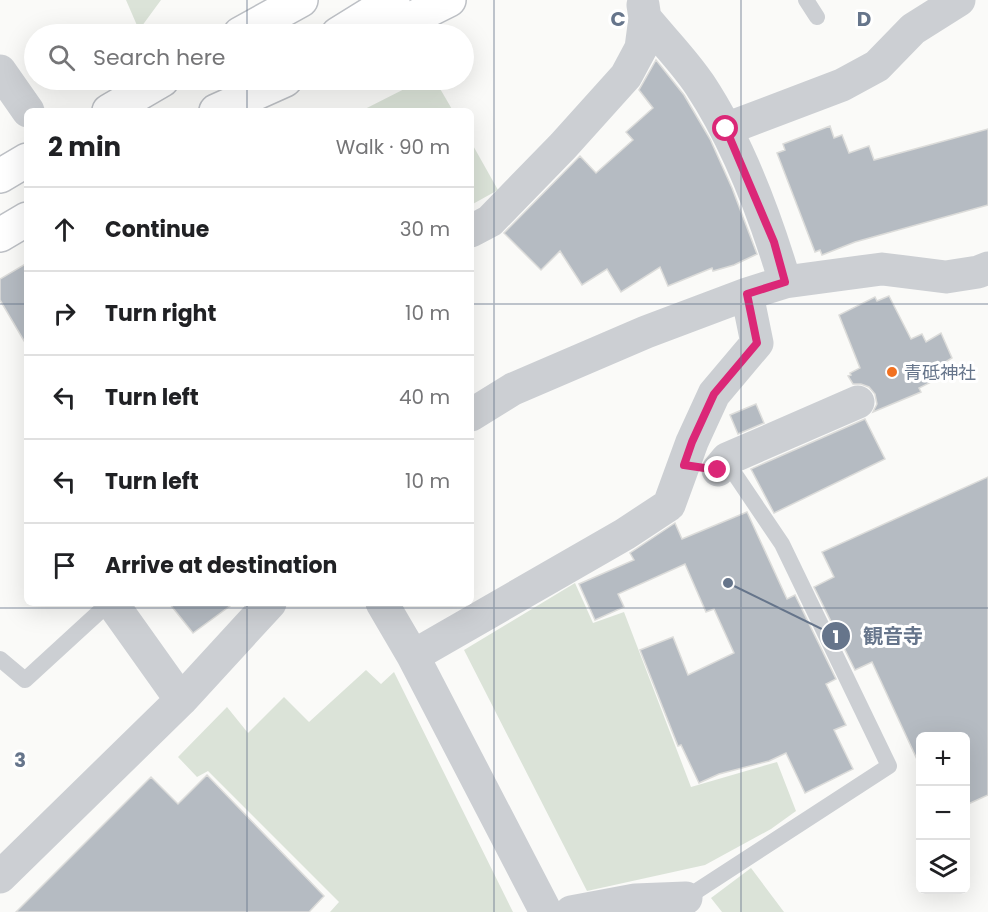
<!DOCTYPE html>
<meta charset="utf-8">
<style>
body{margin:0;font-family:Poppins,"Noto Sans JP",sans-serif;background:#f2f2f2;color:#202124}
.controls{position:absolute;right:18px;bottom:18px;display:grid;overflow:hidden;border-radius:9px;box-shadow:0 6px 24px #0002}
.controls button{width:54px;height:54px;display:grid;place-items:center;padding:0;border:0;border-bottom:2px solid #e0e0e0;background:#fff;color:#202124;font:30px sans-serif}
.stop{position:absolute;width:18px;height:18px;margin:-14px;border:4px solid #db2777;border-radius:50%;background:#fff}
.stop.end{background:#db2777;border-color:#fff;box-shadow:0 2px 6px #0008}
.list{margin:0;padding:0;list-style:none}
h2{display:flex;justify-content:space-between;align-items:center;height:78px;margin:0;padding:0 24px;font-size:26px}
h2 small{font-size:20px;font-weight:400;color:#757577}
.list li{display:grid;grid-template-columns:39px 1fr auto;gap:18px;align-items:center;box-sizing:border-box;height:84px;padding:0 24px;border-top:2px solid #e0e0e0}
.list b{display:block;font-size:22px;white-space:nowrap}
.list em{font-size:20px;font-style:normal;color:#757577}
.icon{flex:none;width:33px;height:33px;fill:none;stroke:currentColor;stroke-width:2;stroke-linecap:round;stroke-linejoin:round}
.map{position:relative;flex:none;width:988px;height:912px;overflow:hidden}
.search{position:absolute;background:#fff;box-shadow:0 6px 24px #0002;left:24px;top:24px;width:450px;height:66px;display:flex;align-items:center;gap:15px;box-sizing:border-box;padding:0 21px;border-radius:33px;color:#757577;font-size:22px}
.panel{position:absolute;background:#fff;box-shadow:0 6px 24px #0002;left:24px;top:108px;width:450px;height:498px;border-radius:9px}
.map>svg:first-child{display:block}
.green{fill:#dbe3d8}
.building{fill:#b5bbc2;stroke:#dcdcda;stroke-width:1.5}
.lines{fill:none;stroke-linecap:round;stroke-linejoin:round}
.primary-casing{stroke:#bdc0c5;stroke-width:36}
.lane{stroke:#cccfd3;stroke-width:16}
.street{stroke:#cccfd3;stroke-width:33}
.primary{stroke:#fff;stroke-width:33}
.route{stroke:#db2777;stroke-width:8}
.grid{fill:none;stroke:#66758b;stroke-width:1.5;stroke-opacity:0.55}
.poi-dot{fill:#f27120;stroke:#fff;stroke-width:2}
.labels{text-anchor:middle;dominant-baseline:central;stroke-width:6;stroke-linejoin:round;paint-order:stroke}
.poi-label{font-size:18px;fill:#66758b;stroke:#fff;text-anchor:start}
.grid-label{font-size:20px;text-anchor:middle;font-weight:bold;fill:#66758b;stroke:#fff;stroke-width:6;stroke-linejoin:round;paint-order:stroke}
.leader{fill:none;stroke:#66758b;stroke-width:2}
.callout-dot{fill:#66758b;stroke:#fff;stroke-width:2}
.mark-label{font-size:18px;text-anchor:middle;font-weight:bold;fill:#fff}
.callout-label{font-size:20px;text-anchor:middle;font-weight:bold;fill:#66758b;stroke:#fff;stroke-width:6;stroke-linejoin:round;paint-order:stroke}
</style>
<div class="map">
<svg width="988" height="912" viewBox="0 0 988 912">
<rect width="100%" height="100%" fill="#fafaf8"/>
<path class="green" d="M 126,0 L 161,0 L 139,30 Z
M 422,80 L 435,80 L 453,111 L 361,111 Z
M 471,142 L 498,190 L 471,205 Z
M 575,583 L 593,623 L 624,612 L 691,787 L 777,762 L 796,811 L 771,829 L 705,865 L 587,891 L 464,650 Z
M 366,670 L 381,684 L 394,672 L 513,912 L 330,912 L 339,902 L 208,771 L 197,777 L 178,757 L 227,707 L 248,733 L 284,697 L 309,722 Z
M 751,868 L 784,912 L 722,912 L 711,898 Z"/>
<path class="building" d="M 656,60 L 684,95 L 710,139 L 732,188 L 757,254 L 734,265 L 713,271 L 712,268 L 668,286 L 660,267 L 621,292 L 607,269 L 582,285 L 560,251 L 541,270 L 504,233 L 580,156 L 596,173 L 633,140 L 626,132 L 653,108 L 639,90 Z
M 830,126 L 834,138 L 842,135 L 849,153 L 869,146 L 874,160 L 988,129 L 988,205 L 855,242 L 822,255 L 820,250 L 815,252 L 777,153 L 785,150 L 783,144 Z
M 27,263 L 27,346 L 0,300 L 0,279 Z
M 889,296 L 911,339 L 922,334 L 926,342 L 941,333 L 952,358 L 937,367 L 941,377 L 919,388 L 921,392 L 873,412 L 877,404 L 875,394 L 869,387 L 861,384 L 853,384 L 848,376 L 851,375 L 850,373 L 860,368 L 839,315 L 875,297 L 877,301 Z
M 756,404 L 764,423 L 738,434 L 730,415 Z
M 865,419 L 885,459 L 774,513 L 751,469 Z
M 988,477 L 988,795 L 966,805 L 966,736 L 921,736 L 921,768 L 872,662 L 855,670 L 814,587 L 834,577 L 822,552 Z
M 747,512 L 787,599 L 795,595 L 836,679 L 826,684 L 846,725 L 834,730 L 853,769 L 805,793 L 786,753 L 769,761 L 719,774 L 699,783 L 681,745 L 678,746 L 640,650 L 673,637 L 688,675 L 734,653 L 714,609 L 706,612 L 685,564 L 618,594 L 624,607 L 595,620 L 579,584 L 634,560 L 630,553 L 675,523 L 682,539 Z
M 169,603 L 234,603 L 193,633 Z
M 207,775 L 324,896 L 309,912 L 16,912 L 151,777 L 178,804 Z"/>
<g class="lines">
<defs>
<path id="primary" d="M 240,34 L 301,0
M 338,34 L 393,0
M 381,34 L 449,0
M 109,111 L 162,80
M 216,111 L 285,80
M 0,176 L 27,160
M 0,235 L 27,219"/>
</defs>
<use href="#primary" class="primary-casing"/>
<path class="lane" d="M 806,0 L 817,17
M 0,659 L 25,680 L 109,603
M 686,898 L 889,766 L 782,544 L 734,473 L 715,470"/>
<path class="street" d="M 645,18 C 663,40 684,61 700,85 C 737,141 766,218 785,282
M 0,71 L 28,111
M 726,129 L 842,85 L 877,66 L 913,29 L 959,0
M 471,231 L 490,221 L 563,146 L 626,76 L 641,48 L 645,18 L 643,5
M 471,415 L 513,389 L 646,332 L 747,294 L 785,282 L 882,269 L 946,277 L 978,272 L 988,268
M 718,470 L 727,459 L 858,402
M 382,603 L 413,656 L 546,912
M 413,656 L 625,534 L 669,505 L 692,442 L 714,394 L 757,343 L 747,294
M 181,700 L 270,603
M 0,877 L 181,700 L 112,603
M 571,912 L 635,900 L 686,898"/>
<use href="#primary" class="primary"/>
</g>
<g class="lines">
<path class="route" d="M 718,470 L 684,465 L 692,442 L 714,394 L 757,343 L 747,294 L 785,282 L 774,242 L 726,129"/>
</g>
<path class="grid" d="M 247,0 L 247,34M 494,0 L 494,912M 741,0 L 741,912M 247,80 L 247,111M 0,304 L 27,304M 471,304 L 988,304M 247,603 L 247,912M 0,608 L 988,608"/>
<circle class="poi-dot" cx="892" cy="372" r="6"/>
<g class="labels">
<g class="poi-label">
<text x="904" y="372">青砥神社</text>
</g>
</g>
<g class="grid-label">
<text x="618" y="26">C</text>
<text x="864" y="26">D</text>
<text x="20" y="767">3</text>
</g>
<path class="leader" d="M728 583L836 636"/>
<g class="callout-dot">
<circle cx="728" cy="583" r="6"/>
<circle cx="836" cy="636" r="15"/>
</g>
<g class="mark-label">
<text x="836" y="643">1</text>
</g>
<g class="callout-label">
<text x="893" y="643">観音寺</text>
</g>
</svg>
<div class="controls">
<button>+</button>
<button>−</button>
<button><svg class="icon" aria-label="layers" viewBox="0 0 24 24"><path d="M12 4l9 5-9 5-9-5zM3 14l9 5 9-5"/></svg></button>
</div>
<div class="stop" style="left:726px;top:129px"></div>
<div class="stop end" style="left:718px;top:470px"></div>
<div class="search"><svg class="icon" aria-label="search" viewBox="0 0 24 24"><circle cx="10" cy="10" r="6"/><path d="M15 15l6 6"/></svg>Search here</div>
<section class="panel">
<h2>2 min<small>Walk · 90 m</small></h2>
<ul class="list">
<li><svg class="icon" aria-label="ahead" viewBox="0 0 24 24"><path d="M12 20V5M6 11l6-6 6 6"/></svg><div><b>Continue</b></div><em>30 m</em></li>
<li><svg class="icon" aria-label="right" viewBox="0 0 24 24"><path d="M7 20v-9h11M14 6l5 5-5 5"/></svg><div><b>Turn right</b></div><em>10 m</em></li>
<li><svg class="icon" aria-label="left" viewBox="0 0 24 24"><path d="M17 20v-9H6M10 6l-5 5 5 5"/></svg><div><b>Turn left</b></div><em>40 m</em></li>
<li><svg class="icon" aria-label="left" viewBox="0 0 24 24"><path d="M17 20v-9H6M10 6l-5 5 5 5"/></svg><div><b>Turn left</b></div><em>10 m</em></li>
<li><svg class="icon" aria-label="arrive" viewBox="0 0 24 24"><path d="M6 21V4h12l-3 4 3 4H6"/></svg><div><b>Arrive at destination</b></div></li>
</ul>
</section>
</div>
